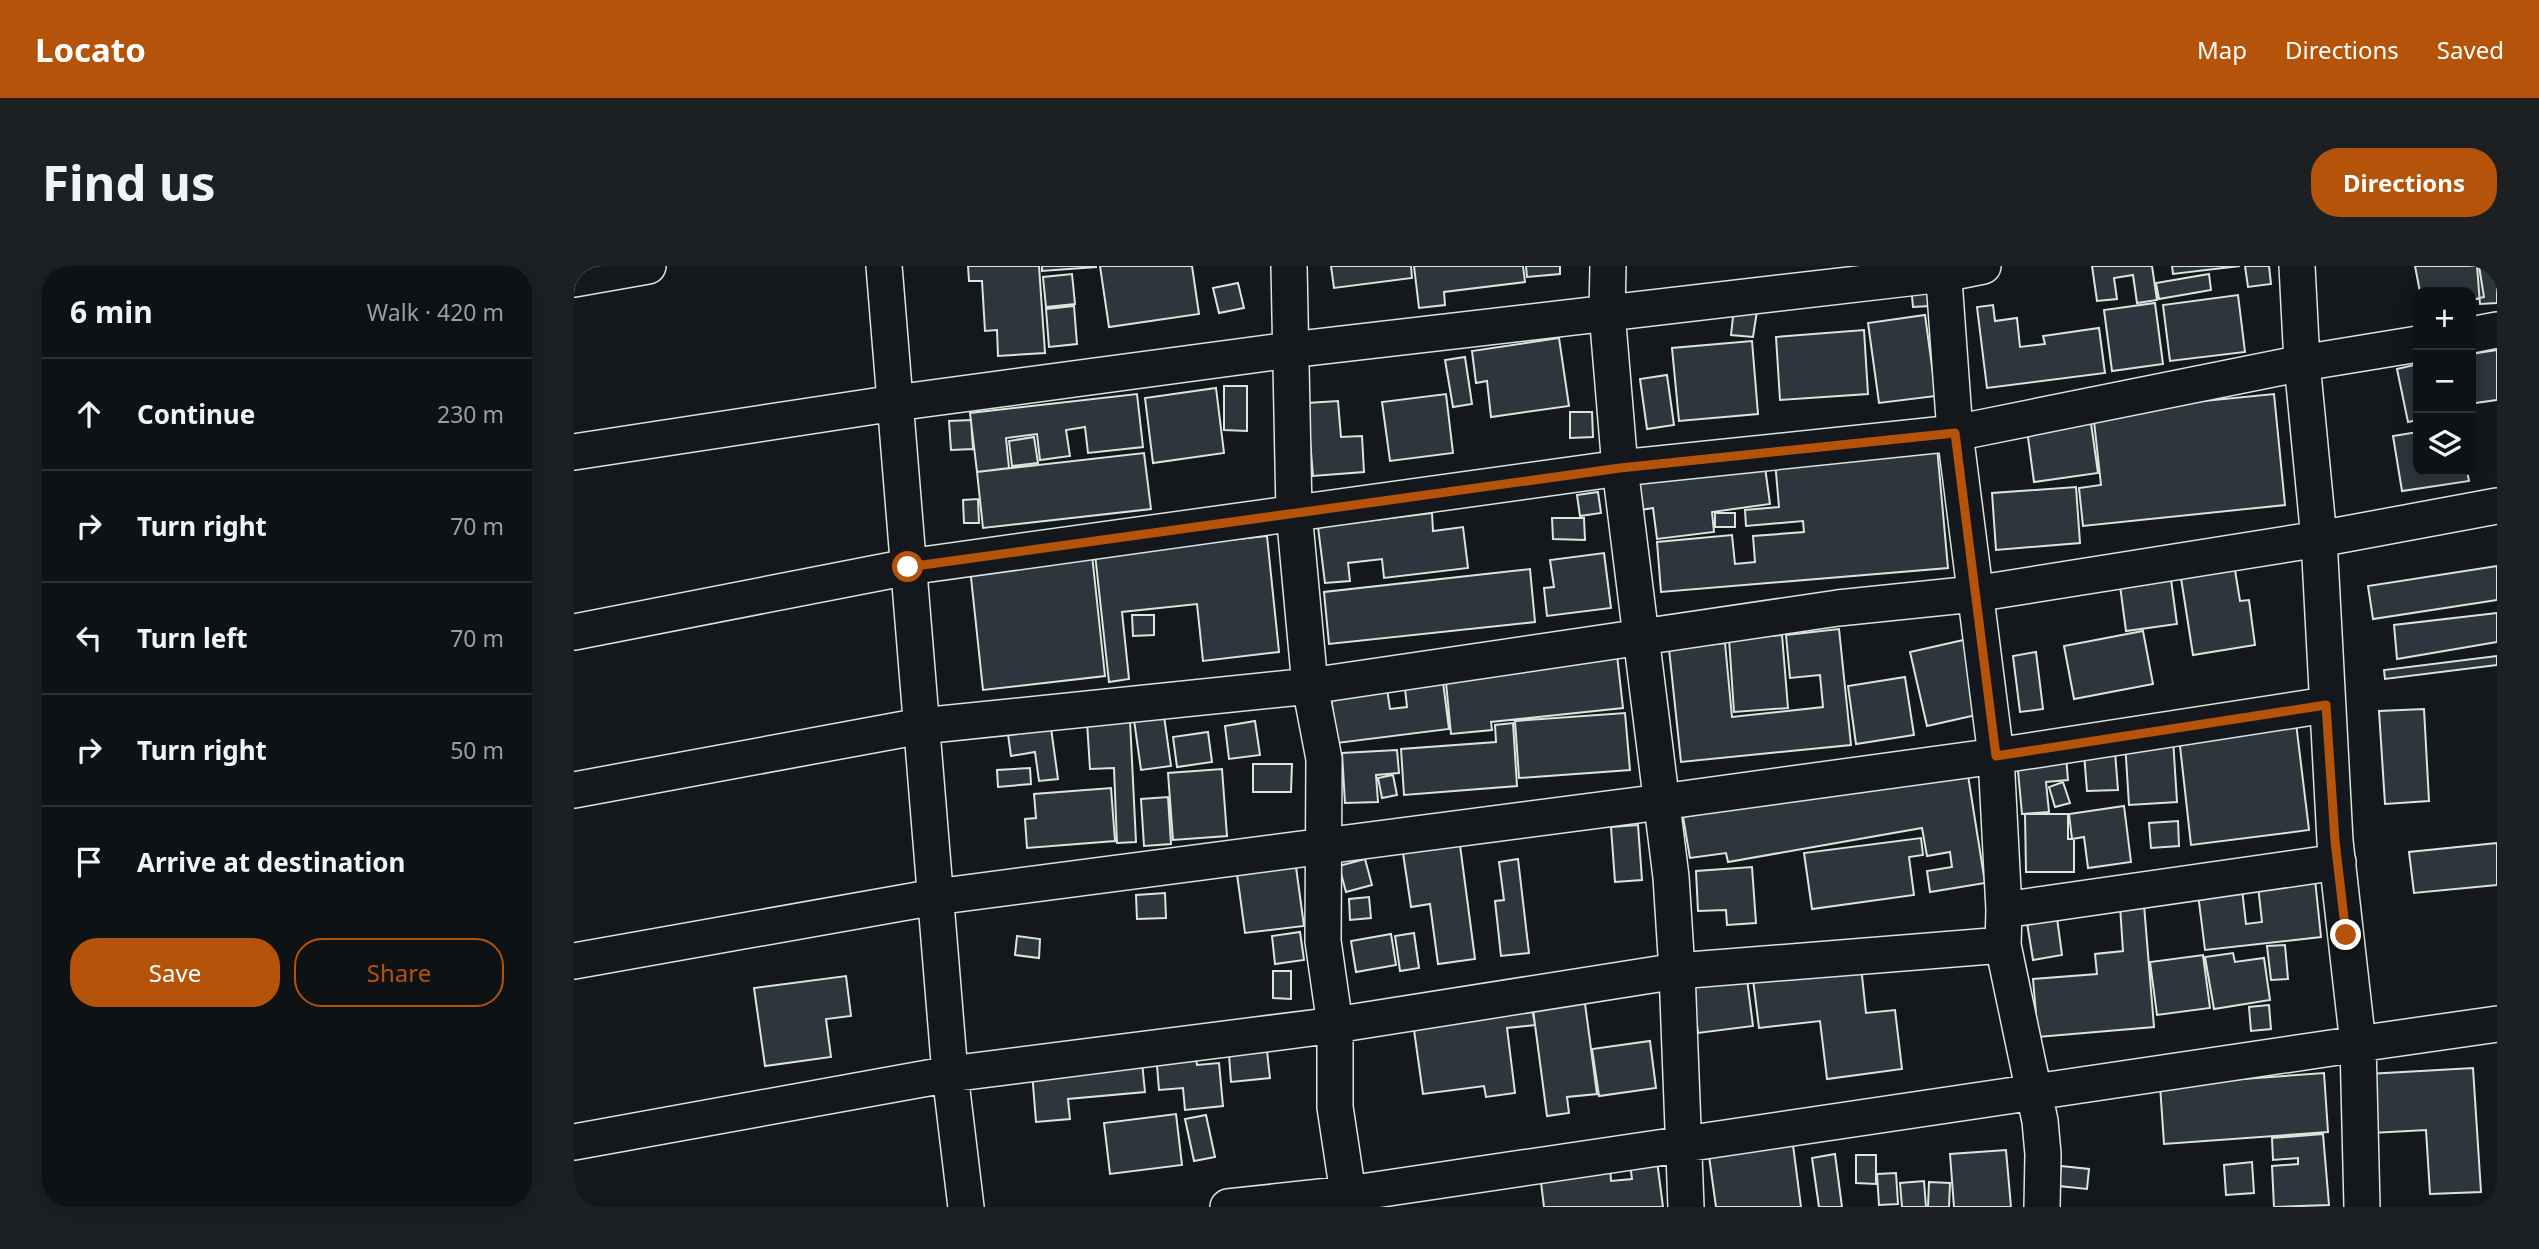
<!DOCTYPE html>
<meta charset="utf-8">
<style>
body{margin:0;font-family:"Noto Sans",sans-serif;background:#1d2022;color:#f1f3f6}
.controls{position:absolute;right:21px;top:21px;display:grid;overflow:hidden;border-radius:14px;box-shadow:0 4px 18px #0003}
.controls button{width:63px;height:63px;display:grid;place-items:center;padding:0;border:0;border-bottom:2px solid #2f3234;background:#0f1215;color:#f1f3f6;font:35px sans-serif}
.stop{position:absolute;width:21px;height:21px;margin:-16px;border:5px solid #b45309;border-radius:50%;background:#fff}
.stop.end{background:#b45309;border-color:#fff;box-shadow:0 2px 7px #0008}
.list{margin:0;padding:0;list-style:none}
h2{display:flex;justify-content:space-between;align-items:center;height:91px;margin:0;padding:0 28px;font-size:30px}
h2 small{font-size:23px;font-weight:400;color:#9b9ea0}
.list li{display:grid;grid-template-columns:46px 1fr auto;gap:21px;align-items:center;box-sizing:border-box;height:112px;padding:0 28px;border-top:2px solid #2f3234}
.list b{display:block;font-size:26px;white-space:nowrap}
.list em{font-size:23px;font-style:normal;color:#9b9ea0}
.actions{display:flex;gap:14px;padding:21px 28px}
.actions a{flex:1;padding:16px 0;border:2px solid #b45309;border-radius:28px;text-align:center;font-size:24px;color:#b45309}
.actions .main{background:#b45309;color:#fff}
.icon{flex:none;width:38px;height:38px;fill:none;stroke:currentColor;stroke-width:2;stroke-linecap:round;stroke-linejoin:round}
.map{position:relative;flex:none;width:1923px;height:941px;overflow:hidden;border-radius:28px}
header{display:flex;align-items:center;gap:42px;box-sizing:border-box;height:98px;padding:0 35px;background:#b45309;color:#fff}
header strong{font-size:33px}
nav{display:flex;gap:38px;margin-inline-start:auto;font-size:24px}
.intro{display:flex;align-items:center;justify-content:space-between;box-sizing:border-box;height:168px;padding:0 42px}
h1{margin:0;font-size:49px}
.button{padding:18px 32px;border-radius:28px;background:#b45309;color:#fff;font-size:24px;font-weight:700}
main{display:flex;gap:42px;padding:0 42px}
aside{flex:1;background:#0f1215;border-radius:28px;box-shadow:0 4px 18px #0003}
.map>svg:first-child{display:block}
.building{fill:#2c363c;stroke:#d8e6dc;stroke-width:2}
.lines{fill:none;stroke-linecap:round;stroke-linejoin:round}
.minor-casing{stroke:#d8e6dc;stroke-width:38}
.minor{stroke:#14181c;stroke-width:35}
.route{stroke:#b45309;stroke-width:9}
</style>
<header>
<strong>Locato</strong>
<nav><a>Map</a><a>Directions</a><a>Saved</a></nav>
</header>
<div class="intro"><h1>Find us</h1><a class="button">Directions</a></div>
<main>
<aside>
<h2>6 min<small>Walk · 420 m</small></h2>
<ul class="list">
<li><svg class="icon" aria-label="ahead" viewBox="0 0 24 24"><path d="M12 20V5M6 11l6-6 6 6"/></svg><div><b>Continue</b></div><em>230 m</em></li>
<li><svg class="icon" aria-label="right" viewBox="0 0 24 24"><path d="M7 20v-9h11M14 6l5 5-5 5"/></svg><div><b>Turn right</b></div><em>70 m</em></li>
<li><svg class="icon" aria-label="left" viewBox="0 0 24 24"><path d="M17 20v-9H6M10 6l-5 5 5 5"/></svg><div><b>Turn left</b></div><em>70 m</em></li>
<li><svg class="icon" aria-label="right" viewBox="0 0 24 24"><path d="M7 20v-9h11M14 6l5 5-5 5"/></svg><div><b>Turn right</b></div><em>50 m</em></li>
<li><svg class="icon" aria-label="arrive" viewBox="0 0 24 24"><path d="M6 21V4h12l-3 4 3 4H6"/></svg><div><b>Arrive at destination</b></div></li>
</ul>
<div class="actions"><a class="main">Save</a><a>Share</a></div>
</aside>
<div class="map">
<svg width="1923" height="941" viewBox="0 0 1923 941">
<rect width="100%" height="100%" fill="#14181c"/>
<path class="building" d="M 394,0 L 465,0 L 471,87 L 424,90 L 423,64 L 411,65 L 408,15 L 395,15 Z
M 468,0 L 522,0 L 522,1 L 468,5 Z
M 526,0 L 618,0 L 625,48 L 535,61 Z
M 757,0 L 837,0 L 838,12 L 760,22 Z
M 840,0 L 949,0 L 951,16 L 870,26 L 871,39 L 845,42 Z
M 952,0 L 986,0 L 986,8 L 953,11 Z
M 1518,0 L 1578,0 L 1583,34 L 1563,37 L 1559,9 L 1540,12 L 1543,33 L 1523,35 Z
M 1598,0 L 1666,0 L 1599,8 Z
M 1671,0 L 1695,0 L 1697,18 L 1674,21 Z
M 1841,0 L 1905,0 L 1910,31 L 1897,34 L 1897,26 L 1846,26 Z
M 1903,0 L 1923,0 L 1923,37 L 1906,38 Z
M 498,8 L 501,38 L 472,41 L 469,11 Z
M 1635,8 L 1637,24 L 1585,33 L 1582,17 Z
M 664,17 L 670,42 L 645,47 L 639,22 Z
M 1354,18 L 1356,40 L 1339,41 L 1337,19 Z
M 1664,29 L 1671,86 L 1596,95 L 1589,39 Z
M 1581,37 L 1589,98 L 1538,105 L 1530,44 Z
M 1419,39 L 1421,55 L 1443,52 L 1446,81 L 1471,78 L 1469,70 L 1525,62 L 1531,107 L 1413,122 L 1403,41 Z
M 500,40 L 503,78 L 475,81 L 472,43 Z
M 1160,42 L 1183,45 L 1179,71 L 1157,69 Z
M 1351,49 L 1362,130 L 1305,137 L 1294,57 Z
M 1290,64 L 1294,128 L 1206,134 L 1202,71 Z
M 985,72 L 995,140 L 917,151 L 913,115 L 902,117 L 898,85 Z
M 1178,75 L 1184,148 L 1105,155 L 1098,82 Z
M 1923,84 L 1923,134 L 1901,137 L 1897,88 Z
M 891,91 L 898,138 L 879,141 L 871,94 Z
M 1844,98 L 1844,154 L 1834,156 L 1823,103 Z
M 1093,109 L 1100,159 L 1073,163 L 1066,113 Z
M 650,120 L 673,120 L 673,165 L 650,164 Z
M 642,122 L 650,187 L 579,197 L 571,132 Z
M 563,128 L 569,181 L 514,187 L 511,161 L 492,164 L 496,190 L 466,194 L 463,168 L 432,172 L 435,202 L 403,206 L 396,147 Z
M 872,128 L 879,187 L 816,195 L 808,136 Z
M 1700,128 L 1711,239 L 1509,260 L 1505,222 L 1527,219 L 1519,146 Z
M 764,135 L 767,171 L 788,170 L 790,206 L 739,210 L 733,137 Z
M 1515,143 L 1524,207 L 1460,216 L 1453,164 Z
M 996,146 L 1018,146 L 1019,171 L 996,172 Z
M 397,154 L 399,183 L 377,184 L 375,155 Z
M 1844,166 L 1844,205 L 1893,205 L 1895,215 L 1828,225 L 1819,170 Z
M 460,171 L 464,197 L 438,200 L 435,175 Z
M 1363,181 L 1374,302 L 1087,326 L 1083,276 L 1158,269 L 1161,298 L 1181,296 L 1179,270 L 1230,266 L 1229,255 L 1172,260 L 1171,244 L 1205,241 L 1201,195 Z
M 570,187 L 577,243 L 409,262 L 403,206 Z
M 1191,201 L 1196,238 L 1138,246 L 1140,266 L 1083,273 L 1079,242 L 1067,244 L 1063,218 Z
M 1502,221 L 1506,277 L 1422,284 L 1418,227 Z
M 1024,226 L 1027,247 L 1006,250 L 1003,229 Z
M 404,233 L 405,257 L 390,257 L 389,234 Z
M 858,247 L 859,265 L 889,261 L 894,302 L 810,312 L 808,293 L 774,297 L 776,315 L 751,317 L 744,261 Z
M 1141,247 L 1161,247 L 1161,261 L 1141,261 Z
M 978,252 L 1010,252 L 1011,274 L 979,273 Z
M 693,270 L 705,386 L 629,395 L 623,338 L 548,346 L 555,413 L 535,416 L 521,288 Z
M 1030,287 L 1037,342 L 973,350 L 970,322 L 980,321 L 976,294 Z
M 518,289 L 531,410 L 409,424 L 396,302 Z
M 1923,300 L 1923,334 L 1799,353 L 1794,320 Z
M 956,303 L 961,356 L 755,378 L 750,326 Z
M 1661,304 L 1666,335 L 1675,334 L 1681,379 L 1619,389 L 1607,312 Z
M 1596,306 L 1603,358 L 1552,365 L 1545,312 Z
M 1923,347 L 1923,376 L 1823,393 L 1820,359 Z
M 558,349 L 580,349 L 580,369 L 559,370 Z
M 1265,363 L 1277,479 L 1107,496 L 1095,383 L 1151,377 L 1158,451 L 1249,441 L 1246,409 L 1216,412 L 1212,369 Z
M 1569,365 L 1579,418 L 1500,433 L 1490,380 Z
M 1208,369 L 1214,442 L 1160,446 L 1155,373 Z
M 1394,373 L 1411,447 L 1353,460 L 1336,386 Z
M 1462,386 L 1469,443 L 1446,446 L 1439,390 Z
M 1043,389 L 1049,442 L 917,456 L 918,464 L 877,468 L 871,406 Z
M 1923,390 L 1923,399 L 1811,413 L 1810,404 Z
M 868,408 L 875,463 L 763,477 L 756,423 L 812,416 L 816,443 L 833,441 L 830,413 Z
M 1331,411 L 1340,469 L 1282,478 L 1274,420 Z
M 1850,443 L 1855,535 L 1811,538 L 1805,445 Z
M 1051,447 L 1056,504 L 945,512 L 941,455 Z
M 590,450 L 597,500 L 567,504 L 560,454 Z
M 556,454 L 562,576 L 543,577 L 540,502 L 516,503 L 513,456 Z
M 681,455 L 686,489 L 655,493 L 651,460 Z
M 939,457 L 943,520 L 830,529 L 827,483 L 922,476 L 921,459 Z
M 1722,457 L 1735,564 L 1617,579 L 1605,471 Z
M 477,462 L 484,513 L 465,515 L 461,486 L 437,490 L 434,468 Z
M 634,466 L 638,496 L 603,501 L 599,471 Z
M 1599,473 L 1603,536 L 1555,539 L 1551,476 Z
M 823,484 L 825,507 L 802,509 L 804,536 L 771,537 L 768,487 Z
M 1541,486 L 1544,524 L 1513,525 L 1510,488 Z
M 1492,490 L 1494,514 L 1472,516 L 1475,546 L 1448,548 L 1443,494 Z
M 679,498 L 718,498 L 717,526 L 679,526 Z
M 456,502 L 457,518 L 424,521 L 423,504 Z
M 648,503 L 653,570 L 599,574 L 594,507 Z
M 1393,503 L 1411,617 L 1356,626 L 1353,605 L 1378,601 L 1376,586 L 1353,590 L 1348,562 L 1154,596 L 1152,587 L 1116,592 L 1109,551 Z
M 819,509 L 823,529 L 808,532 L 804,512 Z
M 1489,516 L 1496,537 L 1481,541 L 1475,521 Z
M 537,522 L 541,575 L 453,582 L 451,553 L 462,552 L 460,528 Z
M 594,531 L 597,578 L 570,580 L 567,533 Z
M 1550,540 L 1557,596 L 1514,602 L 1510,571 L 1498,573 L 1495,548 Z
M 1451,548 L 1494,548 L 1494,573 L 1500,573 L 1500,606 L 1452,606 Z
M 1604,555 L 1605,580 L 1577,582 L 1575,557 Z
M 1064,559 L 1068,614 L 1041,616 L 1037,561 Z
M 1347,572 L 1349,589 L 1335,591 L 1340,629 L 1238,643 L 1230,587 Z
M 1923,577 L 1923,619 L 1840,627 L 1835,586 Z
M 886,579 L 901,693 L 864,698 L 856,638 L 837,641 L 829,587 Z
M 791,593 L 798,619 L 772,626 L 765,600 Z
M 944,593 L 955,687 L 927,690 L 921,635 L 930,634 L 925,596 Z
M 722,601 L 730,660 L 671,667 L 663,608 Z
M 1178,601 L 1182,657 L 1153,659 L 1152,644 L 1124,645 L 1122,605 Z
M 1740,604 L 1747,671 L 1631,684 L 1624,628 L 1668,623 L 1672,658 L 1688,656 L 1683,611 Z
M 591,627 L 592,652 L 563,653 L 562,629 Z
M 795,631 L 797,652 L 776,654 L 775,633 Z
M 1570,639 L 1580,761 L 1464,771 L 1459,713 L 1523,708 L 1521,688 L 1549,685 L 1546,640 Z
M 1483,652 L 1488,689 L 1459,694 L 1453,657 Z
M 726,666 L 730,694 L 701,698 L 698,670 Z
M 840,667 L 845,702 L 826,705 L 821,670 Z
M 817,668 L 822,699 L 782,706 L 777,675 Z
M 443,670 L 466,673 L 465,692 L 441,689 Z
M 1711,679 L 1714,713 L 1697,714 L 1693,680 Z
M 1659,687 L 1661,696 L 1690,692 L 1696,734 L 1640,743 L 1631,691 Z
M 1629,689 L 1636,742 L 1583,749 L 1576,696 Z
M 1286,691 L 1292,747 L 1321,744 L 1328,803 L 1253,813 L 1246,755 L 1185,762 L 1178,705 Z
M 699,705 L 717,705 L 717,733 L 699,732 Z
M 1172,705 L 1179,760 L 1124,767 L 1117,713 Z
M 272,710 L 277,750 L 252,753 L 257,791 L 191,800 L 180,722 Z
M 1010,730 L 1023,828 L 993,831 L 995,847 L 973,850 L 958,736 Z
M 1695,739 L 1697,763 L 1677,765 L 1675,741 Z
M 958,742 L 961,759 L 933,762 L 941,827 L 912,831 L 910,820 L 849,828 L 839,757 Z
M 1076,775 L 1082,822 L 1025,830 L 1018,783 Z
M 621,784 L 623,799 L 645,797 L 649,840 L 611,844 L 609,822 L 585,824 L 582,787 Z
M 693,785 L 696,812 L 657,816 L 655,789 Z
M 568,796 L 571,826 L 494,833 L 496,853 L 462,856 L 458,806 Z
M 1899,802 L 1907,926 L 1856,928 L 1852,864 L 1798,867 L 1794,808 Z
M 1750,807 L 1754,866 L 1590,878 L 1586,819 Z
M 602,848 L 608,899 L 536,908 L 530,857 Z
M 632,849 L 641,891 L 620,895 L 611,853 Z
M 1749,868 L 1755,939 L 1700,941 L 1698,900 L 1724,898 L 1724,892 L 1699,894 L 1698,872 Z
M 1219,879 L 1227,941 L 1142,941 L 1135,890 Z
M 1432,884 L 1437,941 L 1380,941 L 1376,888 Z
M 1082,887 L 1089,941 L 970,941 L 966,908 L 1036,899 L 1037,915 L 1058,913 L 1055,890 Z
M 1261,888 L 1268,941 L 1245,941 L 1238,892 Z
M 1282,889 L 1302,889 L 1302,918 L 1282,917 Z
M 1678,896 L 1680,927 L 1652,929 L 1650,899 Z
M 1487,900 L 1515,903 L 1513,923 L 1485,920 Z
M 1322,907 L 1324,938 L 1305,939 L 1303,908 Z
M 1350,915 L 1352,941 L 1328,941 L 1326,917 Z
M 1355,916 L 1376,917 L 1375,941 L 1354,941 Z"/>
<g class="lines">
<defs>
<path id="minor" d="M 310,0 L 376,808 L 392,941
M 715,0 L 720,246 L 736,420 L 750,493 L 749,675 L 761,759 L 761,841 L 776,941
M 1034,0 L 1033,46 L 1046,202 L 1097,611 L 1103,705 L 1112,941
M 1369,0 L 1381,167 L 1422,490 L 1430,644 L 1429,679 L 1466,855 L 1469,888 L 1468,941
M 1723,0 L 1728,97 L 1745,273 L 1761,575 L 1784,778 L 1923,758
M 0,13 L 74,0
M 1897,69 L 1923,64
M 0,186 L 321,137 L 716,84 L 1369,8 L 1409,0
M 0,366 L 334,301 L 1046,202 L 1381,167 L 1728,97 L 1844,78
M 0,524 L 347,460 L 736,420 L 1264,342 L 1400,328 L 1745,273 L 1923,240
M 1430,644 L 1764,596
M 0,695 L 361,631 L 1087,536 L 1422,490 L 1752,439
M 0,876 L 376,808 L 761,759 L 1103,705 L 1429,679
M 654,941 L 774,928 L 1784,778 L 1788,941"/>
</defs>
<use href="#minor" class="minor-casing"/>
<use href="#minor" class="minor"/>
</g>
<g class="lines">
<path class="route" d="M 334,301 L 1046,202 L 1381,167 L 1422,490 L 1752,439 L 1761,575 L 1772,669"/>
</g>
</svg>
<div class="controls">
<button>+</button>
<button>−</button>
<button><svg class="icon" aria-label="layers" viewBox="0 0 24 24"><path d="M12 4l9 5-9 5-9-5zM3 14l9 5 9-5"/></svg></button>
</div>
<div class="stop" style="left:334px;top:301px"></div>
<div class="stop end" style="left:1772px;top:669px"></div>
</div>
</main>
